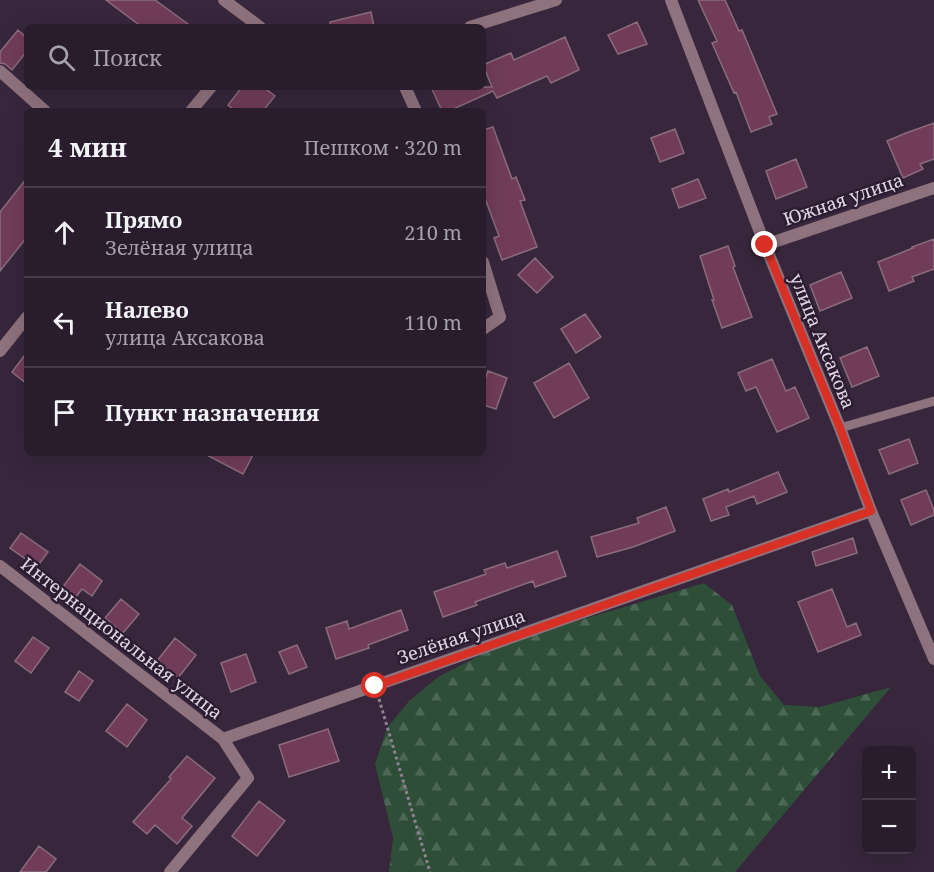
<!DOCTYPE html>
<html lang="ru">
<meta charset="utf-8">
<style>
body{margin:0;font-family:"Noto Serif",serif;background:#352939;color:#f1f3f6}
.controls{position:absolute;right:18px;bottom:18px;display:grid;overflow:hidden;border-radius:9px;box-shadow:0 6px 24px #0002}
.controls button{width:54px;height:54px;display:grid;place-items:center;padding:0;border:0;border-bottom:2px solid #453a49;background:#291c2d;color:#f1f3f6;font:30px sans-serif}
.stop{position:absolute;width:18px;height:18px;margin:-14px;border:4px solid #d93025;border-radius:50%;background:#fff}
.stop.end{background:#d93025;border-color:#fff;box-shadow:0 2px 6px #0008}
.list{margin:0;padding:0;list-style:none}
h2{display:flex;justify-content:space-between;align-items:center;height:78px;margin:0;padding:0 24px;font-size:26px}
h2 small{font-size:20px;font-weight:400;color:#a5a1aa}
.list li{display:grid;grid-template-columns:39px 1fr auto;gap:18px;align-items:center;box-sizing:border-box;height:90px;padding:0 24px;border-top:2px solid #453a49}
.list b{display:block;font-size:22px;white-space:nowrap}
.list p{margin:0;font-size:20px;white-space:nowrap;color:#a5a1aa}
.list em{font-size:20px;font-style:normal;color:#a5a1aa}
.icon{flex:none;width:33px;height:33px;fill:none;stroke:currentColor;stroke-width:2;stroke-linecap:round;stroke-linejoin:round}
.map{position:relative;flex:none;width:934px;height:872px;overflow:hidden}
.search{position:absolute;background:#291c2d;box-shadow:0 6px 24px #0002;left:24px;top:24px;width:462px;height:66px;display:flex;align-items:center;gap:15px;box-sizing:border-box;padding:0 21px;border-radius:9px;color:#a5a1aa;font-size:22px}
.panel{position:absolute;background:#291c2d;box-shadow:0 6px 24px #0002;left:24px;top:108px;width:462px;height:348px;border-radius:9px}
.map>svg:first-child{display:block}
.forest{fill:url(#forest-firs)}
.building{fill:#703c5a;stroke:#8a6c7c;stroke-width:1.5}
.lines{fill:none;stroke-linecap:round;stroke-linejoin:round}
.path{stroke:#8f8294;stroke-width:3;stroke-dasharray:3 3;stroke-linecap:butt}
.service{stroke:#8e727d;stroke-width:9}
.minor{stroke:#8e727d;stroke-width:12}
.tertiary{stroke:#8e727d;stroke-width:12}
.route{stroke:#d93025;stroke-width:8}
.labels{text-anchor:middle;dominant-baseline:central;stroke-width:5;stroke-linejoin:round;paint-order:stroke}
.street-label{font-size:18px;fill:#e0d6e4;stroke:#2c1d32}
</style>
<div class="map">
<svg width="934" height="872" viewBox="0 0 934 872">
<defs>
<pattern id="forest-firs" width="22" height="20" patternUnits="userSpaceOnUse" patternTransform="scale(1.5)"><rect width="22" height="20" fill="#2e4e38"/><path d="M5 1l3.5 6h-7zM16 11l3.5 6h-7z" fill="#4c6755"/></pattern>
</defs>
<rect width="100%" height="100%" fill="#37263c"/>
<path class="forest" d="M 704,583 L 732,605 L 760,676 L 784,705 L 820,707 L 891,687 L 735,872 L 389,872 L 393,838 L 375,764 L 387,728 L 409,701 L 438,677 L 504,643 Z"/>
<path class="building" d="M 106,0 L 155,0 L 192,27 L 142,27 Z
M 698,0 L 725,0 L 739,31 L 742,30 L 777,114 L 769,117 L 772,124 L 751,132 L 736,92 L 734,93 L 712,43 L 717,41 Z
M 371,12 L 374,27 L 330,27 L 330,22 Z
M 637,22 L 647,44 L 618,54 L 608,35 Z
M 18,30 L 27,38 L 27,51 L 12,70 L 5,64 L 0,63 L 0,52 Z
M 565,37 L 579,70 L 551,83 L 547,76 L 497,98 L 493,91 L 449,111 L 442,111 L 431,87 L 492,87 L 483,65 L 511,53 L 514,60 Z
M 242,87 L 263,87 L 275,96 L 263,111 L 236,111 L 228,105 Z
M 934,123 L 934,159 L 920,164 L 923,169 L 903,178 L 887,141 L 906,133 Z
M 493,127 L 512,179 L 516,177 L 525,200 L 520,201 L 537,247 L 502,260 L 494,238 L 499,236 L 483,193 L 483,130 Z
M 675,129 L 684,153 L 660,162 L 651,138 Z
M 796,159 L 807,187 L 776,199 L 766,171 Z
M 27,178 L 27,237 L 0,271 L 0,212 Z
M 698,179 L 706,198 L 679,208 L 672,189 Z
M 934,239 L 934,269 L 912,277 L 914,281 L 889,291 L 878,262 L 913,248 L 912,247 Z
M 728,246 L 735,266 L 733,267 L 752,317 L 722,328 L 712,300 L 714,300 L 700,256 Z
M 535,258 L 553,277 L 537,293 L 518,275 Z
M 841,272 L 852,298 L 820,311 L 810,285 Z
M 585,314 L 601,337 L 576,353 L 561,329 Z
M 867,347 L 879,376 L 852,387 L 840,358 Z
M 27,352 L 27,384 L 12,372 Z
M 772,359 L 786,391 L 795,387 L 809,418 L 777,432 L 756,387 L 746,391 L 738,373 Z
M 569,363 L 589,398 L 554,418 L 534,383 Z
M 488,371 L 507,378 L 496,409 L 483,405 L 483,385 Z
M 909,439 L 918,463 L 889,474 L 879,450 Z
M 203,453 L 254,453 L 243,474 Z
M 778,472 L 787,492 L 757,504 L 754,496 L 726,507 L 729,515 L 711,521 L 703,499 L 728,489 L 729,492 Z
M 926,490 L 934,510 L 934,515 L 911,525 L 901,500 Z
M 666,507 L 675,531 L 633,547 L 597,557 L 591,537 L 639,523 L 637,518 Z
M 21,533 L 48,552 L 37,567 L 10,548 Z
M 853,538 L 857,553 L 816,566 L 812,552 Z
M 557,551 L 566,576 L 535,587 L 533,581 L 475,602 L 477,605 L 443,617 L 434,592 L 486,574 L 484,570 L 505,563 L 507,568 Z
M 80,564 L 102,581 L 92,596 L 82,589 L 75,598 L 62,588 Z
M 832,589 L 847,627 L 856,623 L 861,635 L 818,652 L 798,602 Z
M 121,599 L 139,614 L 123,633 L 105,618 Z
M 401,610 L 408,630 L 368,645 L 369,648 L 336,659 L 326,628 L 347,621 L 349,629 Z
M 33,637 L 49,648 L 31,673 L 15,661 Z
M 175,638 L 196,655 L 178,678 L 157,661 Z
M 297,645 L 307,667 L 289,674 L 279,652 Z
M 246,654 L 256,682 L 231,692 L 221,663 Z
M 79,671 L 93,681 L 79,701 L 65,692 Z
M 127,704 L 147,720 L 127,747 L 106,731 Z
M 328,729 L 339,761 L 289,777 L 279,745 Z
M 187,756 L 215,778 L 182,818 L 192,826 L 177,844 L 155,825 L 147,834 L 133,822 L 171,779 L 169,777 Z
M 259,801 L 285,821 L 257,856 L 232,836 Z
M 39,846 L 56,859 L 46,872 L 20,872 Z"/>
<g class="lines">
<path class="path" d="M 379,699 L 430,872"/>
<path class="service" d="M 840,428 L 934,401"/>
<path class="minor" d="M 671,0 L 765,245 L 840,428 L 871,511 L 934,659
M 0,71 L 45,111
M 405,87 L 416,111
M 191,111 L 211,87
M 765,245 L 934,188
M 483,262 L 500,317 L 483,329
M 0,351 L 27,317
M 0,566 L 223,739
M 170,872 L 248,778 L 223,739 L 871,511"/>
<path class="tertiary" d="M 224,0 L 260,27
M 470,27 L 556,0"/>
</g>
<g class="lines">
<path class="route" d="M 375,686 L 871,511 L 840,428 L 765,245"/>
</g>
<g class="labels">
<g class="street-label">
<text transform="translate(843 199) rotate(-19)">Южная улица</text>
<text transform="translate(823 341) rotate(68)">улица Аксакова</text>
<text transform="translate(461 636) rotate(-19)">Зелёная улица</text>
<text transform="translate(122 638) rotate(38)">Интернациональная улица</text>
</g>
</g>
</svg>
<div class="controls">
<button>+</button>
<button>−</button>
</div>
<div class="stop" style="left:375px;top:686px"></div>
<div class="stop end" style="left:765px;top:245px"></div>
<div class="search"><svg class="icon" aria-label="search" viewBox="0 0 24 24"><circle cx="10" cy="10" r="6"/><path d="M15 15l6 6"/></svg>Поиск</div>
<section class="panel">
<h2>4 мин<small>Пешком · 320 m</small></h2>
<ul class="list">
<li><svg class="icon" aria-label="ahead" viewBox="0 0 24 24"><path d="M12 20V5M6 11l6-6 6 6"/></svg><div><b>Прямо</b><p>Зелёная улица</p></div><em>210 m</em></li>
<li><svg class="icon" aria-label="left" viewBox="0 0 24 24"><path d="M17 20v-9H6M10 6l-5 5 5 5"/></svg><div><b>Налево</b><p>улица Аксакова</p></div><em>110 m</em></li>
<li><svg class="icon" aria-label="arrive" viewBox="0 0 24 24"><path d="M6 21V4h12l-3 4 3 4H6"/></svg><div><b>Пункт назначения</b></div></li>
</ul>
</section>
</div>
